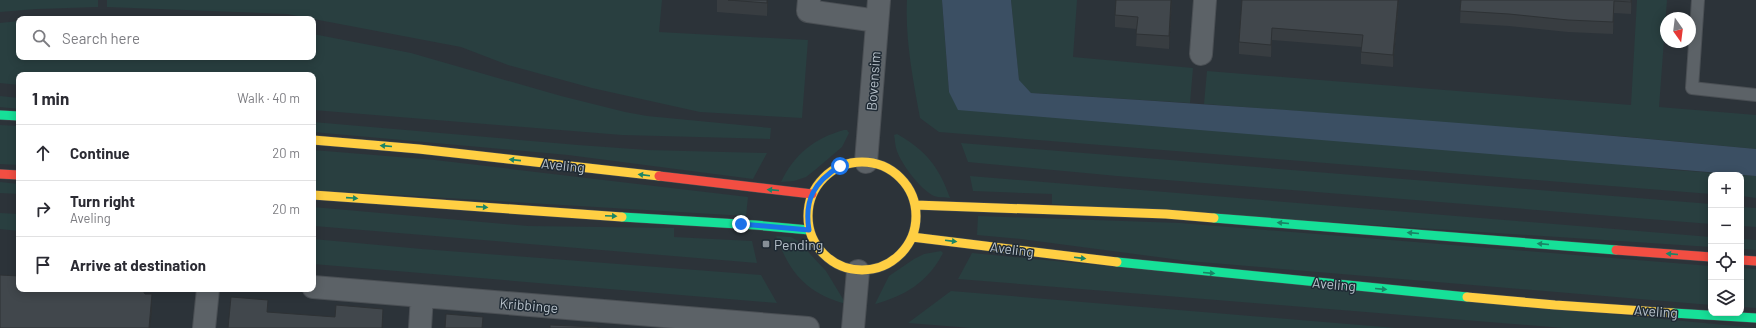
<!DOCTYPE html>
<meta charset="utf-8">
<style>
body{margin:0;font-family:Barlow,sans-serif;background:#f7f7f7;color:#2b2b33}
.controls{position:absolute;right:12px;bottom:12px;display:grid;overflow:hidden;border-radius:8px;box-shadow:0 2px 10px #0003}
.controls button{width:36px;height:36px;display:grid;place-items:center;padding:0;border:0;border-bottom:1px solid #e1e1e2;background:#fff;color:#2b2b33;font:20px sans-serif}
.compass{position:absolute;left:1660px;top:12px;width:36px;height:36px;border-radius:50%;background:#fff;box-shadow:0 2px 10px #0003;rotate:166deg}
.stop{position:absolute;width:12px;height:12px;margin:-9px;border:3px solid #1a73e8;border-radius:50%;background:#fff}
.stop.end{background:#1a73e8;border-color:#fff;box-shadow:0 1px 4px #0008}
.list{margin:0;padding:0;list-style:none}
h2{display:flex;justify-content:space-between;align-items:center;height:52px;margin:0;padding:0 16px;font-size:17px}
h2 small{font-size:13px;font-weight:400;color:#7c7c81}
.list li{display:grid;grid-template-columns:26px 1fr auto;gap:12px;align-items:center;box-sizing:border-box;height:56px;padding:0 16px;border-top:1px solid #e1e1e2}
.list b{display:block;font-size:15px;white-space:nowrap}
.list p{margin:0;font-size:13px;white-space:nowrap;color:#7c7c81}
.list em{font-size:13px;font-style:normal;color:#7c7c81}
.icon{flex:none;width:22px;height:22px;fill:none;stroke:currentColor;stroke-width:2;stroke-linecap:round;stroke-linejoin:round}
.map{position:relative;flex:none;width:1756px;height:328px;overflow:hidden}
.search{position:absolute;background:#fff;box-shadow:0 2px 10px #0003;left:16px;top:16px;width:300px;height:44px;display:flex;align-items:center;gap:10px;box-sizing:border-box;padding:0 14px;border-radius:8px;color:#7c7c81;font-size:15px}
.panel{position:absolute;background:#fff;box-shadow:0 2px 10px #0003;left:16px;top:72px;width:300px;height:220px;border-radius:8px}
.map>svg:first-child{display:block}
.green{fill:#293f40}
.water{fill:#3b4f63}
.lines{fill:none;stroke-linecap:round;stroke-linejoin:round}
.lane-casing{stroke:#4a4f54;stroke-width:14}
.street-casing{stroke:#4a4f54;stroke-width:24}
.fast-casing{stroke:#4a4f54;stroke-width:10}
.slow-casing{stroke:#4a4f54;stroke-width:10}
.jam-casing{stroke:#4a4f54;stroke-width:10}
.lane{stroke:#5c6267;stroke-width:12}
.street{stroke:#5c6267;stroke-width:22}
.fast{stroke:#16e098;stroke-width:9}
.slow{stroke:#ffcf43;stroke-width:9}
.jam{stroke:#f24e42;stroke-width:9}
.wall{fill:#383d41}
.shaded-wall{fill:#2e3235}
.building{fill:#41474c;stroke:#2e3235}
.oneway{fill:#1a8566}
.route{stroke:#1a73e8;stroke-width:5}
.poi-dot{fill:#868f97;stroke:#1f2a34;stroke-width:1.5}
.labels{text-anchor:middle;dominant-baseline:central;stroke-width:3;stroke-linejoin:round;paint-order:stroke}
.street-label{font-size:14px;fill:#b6c0c9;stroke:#1f2a34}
.poi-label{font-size:14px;fill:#b6c0c9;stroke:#1f2a34;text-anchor:start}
</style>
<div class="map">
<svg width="1756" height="328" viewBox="0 0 1756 328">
<rect width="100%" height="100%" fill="#2c3339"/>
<path class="green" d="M 0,0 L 98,0 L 98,7 L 37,9 L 0,12 Z
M 107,0 L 662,0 L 659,32 L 808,40 L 802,118 L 700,112 L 592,88 L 508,65 L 461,47 L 287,14 L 107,7 Z
M 907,0 L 942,0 L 949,92 L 1675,170 L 1756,176 L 1756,198 L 1741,196 L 1741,175 L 1711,175 L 1711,194 L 939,132 L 920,118 C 913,79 905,40 907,0 Z
M 1011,0 L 1077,0 L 1073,57 L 1193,68 L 1190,103 L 1031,93 L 1019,81 Z
M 1637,0 L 1667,0 L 1659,107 L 1756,115 L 1756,149 L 1629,137 L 1204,104 L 1207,71 L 1631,105 Z
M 19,21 L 19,57 L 313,57 L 313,34 L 411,53 L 561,96 L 625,112 L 647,116 L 771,128 L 770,139 L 622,135 L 313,110 L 313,75 L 19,75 L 19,85 L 0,83 L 0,23 Z
M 0,96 L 19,98 L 19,109 L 0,107 Z
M 313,122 L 578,145 L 647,150 L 767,153 L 753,179 L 568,155 L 313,132 Z
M 0,125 L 19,126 L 19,165 L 0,164 Z
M 844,130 L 847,130 L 849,133 L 842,147 L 815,170 L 806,177 L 794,181 L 781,182 C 794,154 815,138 844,130 Z
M 897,134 C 925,150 939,166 950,198 C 945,197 939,198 934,196 C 920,189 900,163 896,148 C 895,144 895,139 894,135 Z
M 961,143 L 1711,204 L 1711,224 L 1117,176 L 968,162 Z
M 313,150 L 435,160 L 748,197 L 746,216 L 313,190 Z
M 970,176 L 1711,237 L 1711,247 L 1052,204 L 1052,194 L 973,191 Z
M 0,182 L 19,184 L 19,194 L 0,193 Z
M 313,207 L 528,226 L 674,228 L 674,237 L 752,241 L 757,263 L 314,226 L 313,225 Z
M 1741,207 L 1756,208 L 1756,227 L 1741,226 Z
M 0,213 L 19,214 L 19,231 L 0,229 Z
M 978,216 L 1180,223 L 1711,266 L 1711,305 L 1188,261 L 1021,239 L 977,235 Z
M 776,236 L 791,237 L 798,241 L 826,271 L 846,304 C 806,293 790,273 776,236 Z
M 313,239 L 422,249 L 761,275 L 777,303 L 313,264 Z
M 1741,239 L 1756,240 L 1756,250 L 1741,249 Z
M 941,251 L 943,253 C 928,282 905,296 875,304 L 889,276 L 914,259 L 924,254 Z
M 972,253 L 1756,328 L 1563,328 L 958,279 Z
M 1741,268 L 1756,269 L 1756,308 L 1741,307 Z
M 951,291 L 1396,328 L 971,328 L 908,323 Z"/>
<path class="water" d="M 942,0 L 1011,0 L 1019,80 L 1031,93 C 1273,108 1515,126 1756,149 L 1756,176 L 958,110 L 949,92 Z"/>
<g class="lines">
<defs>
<path id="lane" d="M 1698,0 L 1692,88 L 1756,95"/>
<path id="street" d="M 809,0 L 808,11 L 877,21
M 1201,54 L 1205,0
M 866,162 L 879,0
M 313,287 L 808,328
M 204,328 L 208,289
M 420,328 L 422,296
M 853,328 L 858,271"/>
<path id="fast" d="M 0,115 L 19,116
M 622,217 L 755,225 L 809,230
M 1214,218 L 1616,250
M 1117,262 L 1467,297
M 1673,313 L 1756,318"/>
<path id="slow" d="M 313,140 L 419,149 L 659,176
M808 216a54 54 0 1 1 108 0a54 54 0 1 1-108 0Z
M 313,195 L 622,217
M 915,205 L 1166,214 L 1214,218
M 912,237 L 1117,262
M 1467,297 L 1555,305 L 1673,313"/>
<path id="jam" d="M 0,174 L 19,175
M 659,176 L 812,194
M 1616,250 L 1711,257
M 1741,260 L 1756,261"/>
</defs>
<use href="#lane" class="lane-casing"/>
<use href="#street" class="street-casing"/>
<use href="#fast" class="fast-casing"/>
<use href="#slow" class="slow-casing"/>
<use href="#jam" class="jam-casing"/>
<use href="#lane" class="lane"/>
<use href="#street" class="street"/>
<use href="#fast" class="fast"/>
<use href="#slow" class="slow"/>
<use href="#jam" class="jam"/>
</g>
<path class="wall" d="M 717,0 L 768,0 L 767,16 L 717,12 Z
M 1172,0 L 1169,49 L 1136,46 L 1137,29 L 1115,27 L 1115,15 Z
M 1242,0 L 1399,0 L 1393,67 L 1361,64 L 1361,47 L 1272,40 L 1271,57 L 1239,54 L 1239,42 Z
M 1461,0 L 1632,0 L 1631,14 L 1614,13 L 1613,34 L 1568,32 L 1509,26 L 1460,23 Z"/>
<path class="shaded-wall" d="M 767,0 L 768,0 L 767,16 Z
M 1171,0 L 1172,0 L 1169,49 L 1169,36 Z
M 1398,0 L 1399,0 L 1393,67 L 1393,55 Z
M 1631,0 L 1632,0 L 1631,14 Z
M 1614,1 L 1614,13 L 1613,34 L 1613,22 Z
M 1272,28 L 1272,40 L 1271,57 L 1271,45 Z
M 152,294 L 152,312 L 150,328 L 149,328 Z
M 383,309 L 383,328 L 382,328 Z"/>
<path class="building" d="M 728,0 L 767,0 L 767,3 Z
M 1116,0 L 1171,0 L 1169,36 L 1136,34 L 1138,17 L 1115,15 Z
M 1242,0 L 1398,0 L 1393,55 L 1361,52 L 1363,35 L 1272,28 L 1271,45 L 1239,42 Z
M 1461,0 L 1631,0 L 1631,2 L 1614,1 L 1613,22 L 1568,20 L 1509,14 L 1460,11 Z
M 0,275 L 19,276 L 19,289 L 142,289 L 145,294 L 152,294 L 149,328 L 0,328 Z
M 231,297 L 268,300 L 267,312 L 335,317 L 336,305 L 383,309 L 382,328 L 228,328 Z
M 446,314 L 483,317 L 482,328 L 445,328 Z
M 550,325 L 598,327 L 598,328 L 550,328 Z"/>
<defs><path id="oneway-solid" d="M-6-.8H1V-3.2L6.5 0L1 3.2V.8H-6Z"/></defs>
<g class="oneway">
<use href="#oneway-solid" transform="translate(386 146) rotate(-175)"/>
<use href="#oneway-solid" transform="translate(515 160) rotate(-174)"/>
<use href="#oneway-solid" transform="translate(644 175) rotate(-173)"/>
<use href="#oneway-solid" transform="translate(773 190) rotate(-175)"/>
<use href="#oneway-solid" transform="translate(352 198) rotate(4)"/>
<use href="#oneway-solid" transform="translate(482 207) rotate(4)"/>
<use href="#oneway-solid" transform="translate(611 216) rotate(3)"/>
<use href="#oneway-solid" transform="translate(1283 223) rotate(-175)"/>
<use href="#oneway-solid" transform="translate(1413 233) rotate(-175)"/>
<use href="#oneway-solid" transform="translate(951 241) rotate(7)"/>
<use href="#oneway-solid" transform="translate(1543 244) rotate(-175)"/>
<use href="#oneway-solid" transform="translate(1672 254) rotate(-175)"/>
<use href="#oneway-solid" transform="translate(1080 258) rotate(7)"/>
<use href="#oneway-solid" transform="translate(1209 273) rotate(5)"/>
<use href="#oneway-solid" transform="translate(1381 289) rotate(5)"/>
</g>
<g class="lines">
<path class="route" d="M 741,224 L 809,230 C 804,200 814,182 840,166"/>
</g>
<rect class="poi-dot" x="762" y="240" width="8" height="8" rx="2"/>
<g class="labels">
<g class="street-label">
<text transform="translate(873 81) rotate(-86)">Bovensim</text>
<text transform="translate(563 165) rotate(6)">Aveling</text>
<text transform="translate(1012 249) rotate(7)">Aveling</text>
<text transform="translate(1334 284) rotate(5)">Aveling</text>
<text transform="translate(529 305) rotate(5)">Kribbinge</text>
<text transform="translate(1656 311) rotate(4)">Aveling</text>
</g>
<g class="poi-label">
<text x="774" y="244">Pending</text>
</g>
</g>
</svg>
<div class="controls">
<button>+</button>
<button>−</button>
<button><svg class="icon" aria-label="locate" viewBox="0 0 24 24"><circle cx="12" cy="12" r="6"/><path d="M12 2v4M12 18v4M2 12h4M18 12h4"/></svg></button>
<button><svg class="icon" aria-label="layers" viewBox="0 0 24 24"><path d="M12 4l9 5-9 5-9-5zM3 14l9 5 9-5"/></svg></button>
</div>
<svg class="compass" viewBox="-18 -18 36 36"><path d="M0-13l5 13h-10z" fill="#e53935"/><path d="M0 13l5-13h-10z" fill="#7c7c81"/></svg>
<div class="stop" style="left:840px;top:166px"></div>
<div class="stop end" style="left:741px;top:224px"></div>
<div class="search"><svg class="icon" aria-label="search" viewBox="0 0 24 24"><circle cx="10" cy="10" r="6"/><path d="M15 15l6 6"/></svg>Search here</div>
<section class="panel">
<h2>1 min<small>Walk · 40 m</small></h2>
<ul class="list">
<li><svg class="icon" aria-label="ahead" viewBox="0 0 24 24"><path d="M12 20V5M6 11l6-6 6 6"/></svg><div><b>Continue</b></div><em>20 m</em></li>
<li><svg class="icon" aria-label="right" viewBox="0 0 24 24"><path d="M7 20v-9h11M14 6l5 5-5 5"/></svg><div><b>Turn right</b><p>Aveling</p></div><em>20 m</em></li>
<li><svg class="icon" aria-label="arrive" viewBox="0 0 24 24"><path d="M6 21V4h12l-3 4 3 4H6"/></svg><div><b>Arrive at destination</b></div></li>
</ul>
</section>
</div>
